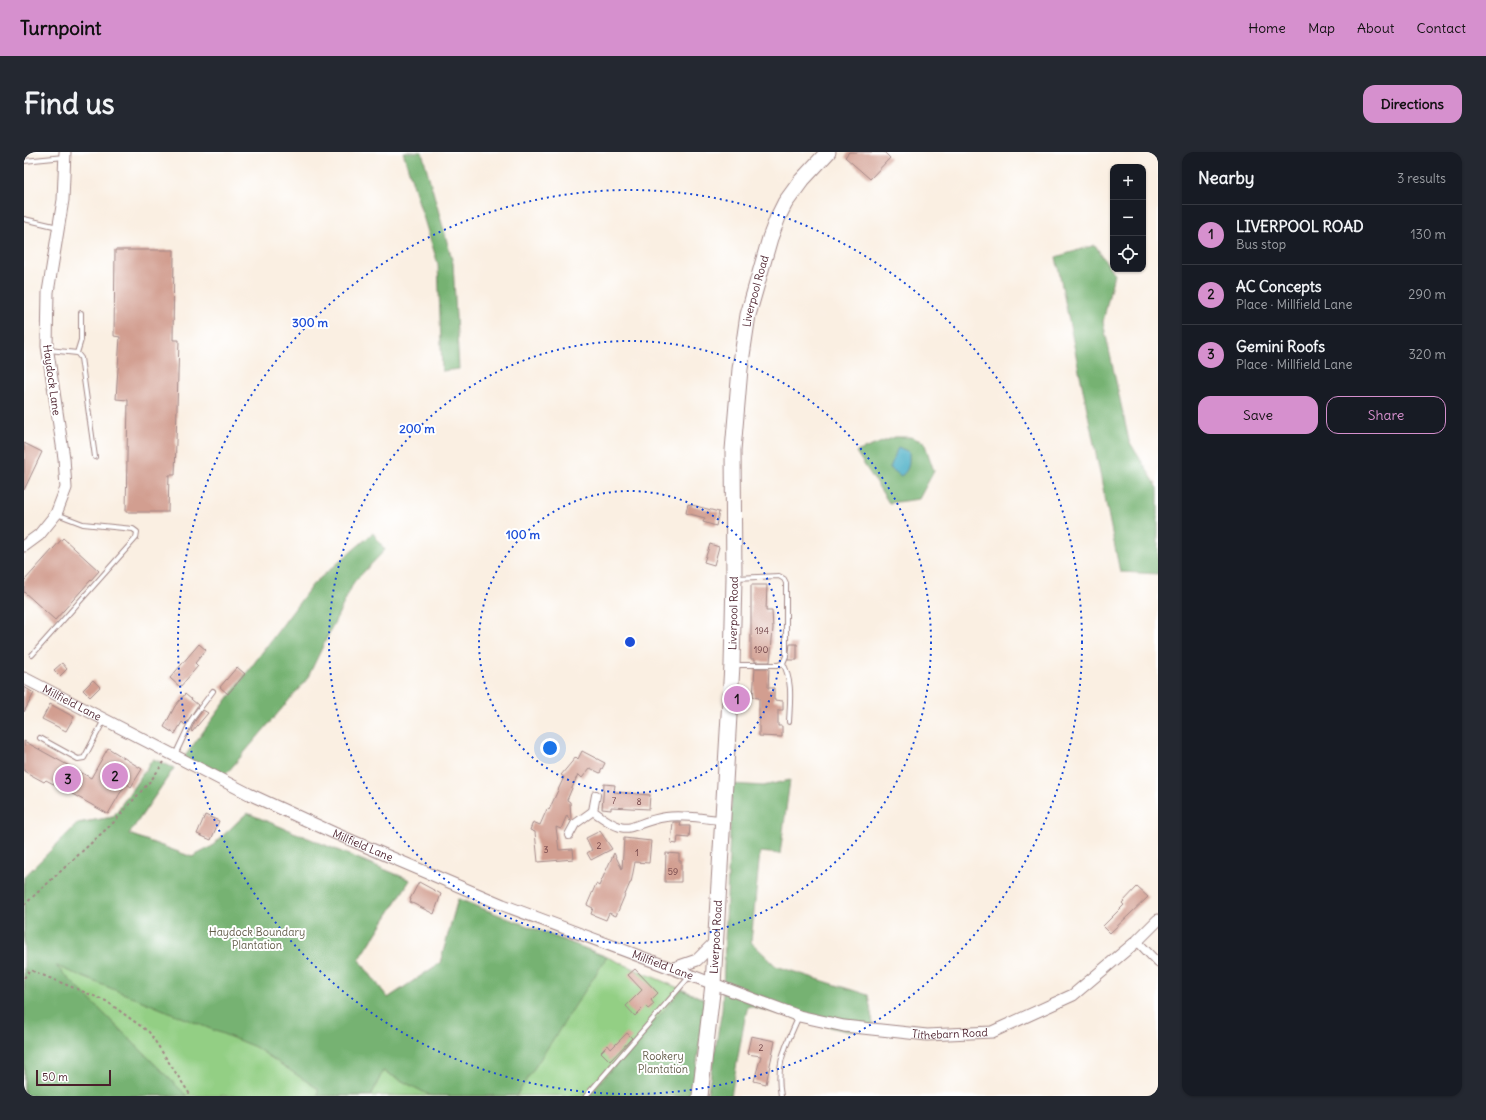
<!DOCTYPE html>
<meta charset="utf-8">
<style>
body{margin:0;font-family:Delius,sans-serif;background:#242831;color:#f1f3f6}
.controls{position:absolute;right:12px;top:12px;display:grid;overflow:hidden;border-radius:8px;box-shadow:0 1px 3px #0004}
.controls button{width:36px;height:36px;display:grid;place-items:center;padding:0;border:0;border-bottom:1px solid #363941;background:#171b24;color:#f1f3f6;font:20px sans-serif}
.scale{position:absolute;left:12px;bottom:10px;width:75px;box-sizing:border-box;padding-left:4px;border:2px solid #4a1f2b;border-top:0;font-size:11px;line-height:14px;white-space:nowrap;color:#4a1f2b;-webkit-text-stroke:3px #fff;paint-order:stroke}
.you{position:absolute;left:526px;top:596px;width:14px;height:14px;margin:-10px;border:3px solid #fff;border-radius:50%;background:#1a73e8;box-shadow:0 0 0 6px #1a73e833}
.badge{display:grid;place-items:center;width:26px;height:26px;border-radius:50%;background:#d690ce;color:#111;font-size:13px;font-weight:700}
.pin{position:absolute;translate:-50% -50%;border:2px solid #fff;box-shadow:0 1px 4px #0006}
.list{margin:0;padding:0;list-style:none}
h2{display:flex;justify-content:space-between;align-items:center;height:52px;margin:0;padding:0 16px;font-size:17px}
h2 small{font-size:13px;font-weight:400;color:#9ea1a6}
.list li{display:grid;grid-template-columns:26px 1fr auto;gap:12px;align-items:center;box-sizing:border-box;height:60px;padding:0 16px;border-top:1px solid #363941}
.list b{display:block;font-size:15px;white-space:nowrap}
.list p{margin:0;font-size:13px;white-space:nowrap;color:#9ea1a6}
.list em{font-size:13px;font-style:normal;color:#9ea1a6}
.actions{display:flex;gap:8px;padding:12px 16px}
.actions a{flex:1;padding:9px 0;border:1px solid #d690ce;border-radius:12px;text-align:center;font-size:14px;color:#d690ce}
.actions .main{background:#d690ce;color:#111}
.icon{flex:none;width:22px;height:22px;fill:none;stroke:currentColor;stroke-width:2;stroke-linecap:round;stroke-linejoin:round}
.map{position:relative;flex:none;width:1134px;height:944px;overflow:hidden;border-radius:12px}
header{display:flex;align-items:center;gap:24px;box-sizing:border-box;height:56px;padding:0 20px;background:#d690ce;color:#111}
header strong{font-size:19px}
nav{display:flex;gap:22px;margin-inline-start:auto;font-size:14px}
.intro{display:flex;align-items:center;justify-content:space-between;box-sizing:border-box;height:96px;padding:0 24px}
h1{margin:0;font-size:28px}
.button{padding:10px 18px;border-radius:12px;background:#d690ce;color:#111;font-size:14px;font-weight:700}
main{display:flex;gap:24px;padding:0 24px}
aside{flex:1;background:#171b24;border-radius:12px;box-shadow:0 1px 3px #0004}
.map>svg:first-child{display:block}
.green{fill:#93cf84;stroke:#6e7758}
.forest{fill:#76b272;stroke:#60684e}
.water{fill:#46adc5;stroke:#486678}
.building{fill:#d29e90}
.lines{fill:none;stroke-linecap:round;stroke-linejoin:round}
.lane-casing{stroke:#a28786;stroke-width:6}
.street-casing{stroke:#a28786;stroke-width:10}
.secondary-casing{stroke:#a28786;stroke-width:13}
.highway-casing{stroke:#a28786;stroke-width:17}
.path{stroke:#a28786;stroke-width:2;stroke-dasharray:3 3;stroke-linecap:butt}
.lane{stroke:#fff;stroke-width:4}
.street{stroke:#fff;stroke-width:8}
.secondary{stroke:#fff;stroke-width:11}
.highway{stroke:#fff;stroke-width:15}
.ring{fill:none;stroke:#1d4ed8;stroke-width:2;stroke-dasharray:2 4}
.labels{text-anchor:middle;dominant-baseline:central;stroke-width:4;stroke-linejoin:round;paint-order:stroke}
.number-label{font-size:9px;fill:#6c3f44}
.street-label{font-size:11px;fill:#4a1f2b;stroke:#fff}
.park-label{font-size:11px;fill:#645d4a;stroke:#fff}
.centre{fill:#1d4ed8;stroke:#fff;stroke-width:2}
.ring-label{font-size:12px;text-anchor:middle;font-weight:bold;fill:#1d4ed8;stroke:#fff;stroke-width:4;stroke-linejoin:round;paint-order:stroke}
</style>
<header>
<strong>Turnpoint</strong>
<nav><a>Home</a><a>Map</a><a>About</a><a>Contact</a></nav>
</header>
<div class="intro"><h1>Find us</h1><a class="button">Directions</a></div>
<main>
<div class="map">
<svg width="1134" height="944" viewBox="0 0 1134 944">
<rect width="100%" height="100%" fill="#fff"/>
<filter id="ink" filterUnits="userSpaceOnUse"><feTurbulence type="fractalNoise" baseFrequency=".025" numOctaves="2"/><feDisplacementMap in="SourceGraphic" scale="8" xChannelSelector="R" yChannelSelector="G"/><feConvolveMatrix kernelMatrix="1 2 1 2 8 2 1 2 1" color-interpolation-filters="sRGB"/></filter>
<filter id="wash" filterUnits="userSpaceOnUse"><feTurbulence type="fractalNoise" baseFrequency=".012" numOctaves="4" result="noise"/><feDisplacementMap in="SourceGraphic" scale="16" xChannelSelector="R" yChannelSelector="G"/><feGaussianBlur stdDeviation="0.9" result="paint"/><feColorMatrix in="noise" values="0 0 0 0 0 0 0 0 0 0 0 0 0 0 0 0 0 1.4 0 .05"/><feComposite in="paint" operator="in"/></filter>
<g filter="url(#wash)">
<rect width="100%" height="100%" fill="#faefe2"/>
<path class="green" d="M 129,607 L 150,616 L 105,682 L 168,705 L 187,695 L 223,661 L 386,728 L 335,808 L 364,846 L 416,811 L 434,747 L 583,805 L 682,848 L 668,944 L 0,944 L 0,725 L 54,671 L 89,665 Z"/>
<path class="forest" d="M 379,0 L 398,0 L 429,111 L 435,217 L 418,219 L 414,112 Z
M 1071,93 L 1090,122 L 1079,170 L 1105,289 L 1134,336 L 1134,422 L 1096,420 L 1032,105 Z
M 871,285 L 886,285 L 900,290 L 910,319 L 895,347 L 865,351 L 832,300 Z
M 349,381 L 361,398 L 330,430 L 283,527 L 197,628 L 158,608 L 289,432 Z
M 129,607 L 150,616 L 105,682 L 168,705 L 187,695 L 223,661 L 386,728 L 335,808 L 364,846 L 416,811 L 434,747 L 583,805 L 492,944 L 407,944 L 359,919 L 347,944 L 294,944 L 294,937 L 231,895 L 32,814 L 163,944 L 0,944 L 0,725 L 54,671 L 89,665 Z
M 766,628 L 756,702 L 736,700 L 727,790 L 752,814 L 844,843 L 850,878 L 822,879 L 724,854 L 721,866 L 707,944 L 683,944 L 698,858 L 708,632 L 739,634 Z
M 658,838 L 682,848 L 668,944 L 564,944 Z"/>
<path class="water" d="M 874,295 L 885,300 C 885,310 886,318 877,324 L 866,316 Z"/>
<g id="blocks">
<path class="building" d="M 825,0 L 860,0 L 866,6 L 846,27 L 821,5 Z
M 91,98 L 150,98 L 149,188 L 155,188 L 151,323 L 145,323 L 144,360 L 102,360 L 104,248 L 92,247 L 96,185 L 90,184 Z
M 0,291 L 18,300 L 0,338 Z
M 664,352 L 695,360 L 692,374 L 679,370 L 681,366 L 662,361 Z
M 39,386 L 75,419 L 31,468 L 0,440 L 0,429 Z
M 686,392 L 695,395 L 690,413 L 680,410 Z
M 727,433 L 743,433 L 742,459 L 748,459 L 749,476 L 746,510 L 731,510 L 731,507 L 727,507 Z
M 175,492 L 182,498 L 171,511 L 174,514 L 156,535 L 146,526 Z
M 766,492 L 773,492 L 773,508 L 764,508 Z
M 38,511 L 43,517 L 36,524 L 30,518 Z
M 213,515 L 221,522 L 204,542 L 196,535 Z
M 731,516 L 745,516 L 744,536 L 750,536 L 750,548 L 759,549 L 759,558 L 754,558 L 754,574 L 758,574 L 758,585 L 735,584 L 735,546 L 729,545 Z
M 69,528 L 76,535 L 66,545 L 59,538 Z
M 0,535 L 10,541 L 0,560 Z
M 161,542 L 174,553 L 161,573 L 158,570 L 151,582 L 140,575 L 151,554 Z
M 26,552 L 50,565 L 42,579 L 18,567 Z
M 179,558 L 184,561 L 168,580 L 167,578 L 171,569 Z
M 0,589 L 67,626 L 84,596 L 118,617 L 107,635 L 102,631 L 84,662 L 52,644 L 22,628 L 20,630 L 0,619 Z
M 558,599 L 581,611 L 576,621 L 566,616 L 558,626 L 554,622 L 543,648 L 546,650 L 547,668 L 546,669 L 543,663 L 537,677 L 532,675 L 535,698 L 549,697 L 550,707 L 514,710 L 511,680 L 506,678 L 509,670 L 516,673 L 523,657 L 525,658 L 540,625 L 537,623 L 552,605 L 554,607 Z
M 580,632 L 591,633 L 590,640 L 626,643 L 625,657 L 587,655 L 587,658 L 578,657 Z
M 181,663 L 195,669 L 187,688 L 173,682 Z
M 649,670 L 657,670 L 656,674 L 666,674 L 665,686 L 654,685 L 653,692 L 647,691 Z
M 576,679 L 588,697 L 567,708 L 563,701 L 568,698 L 562,686 Z
M 600,686 L 627,689 L 625,711 L 611,710 L 607,731 L 606,731 L 592,764 L 585,761 L 582,768 L 567,762 L 569,756 L 563,753 L 572,732 L 575,734 L 590,701 L 598,717 Z
M 642,701 L 655,702 L 655,709 L 657,709 L 657,730 L 641,730 Z
M 395,730 L 417,742 L 410,762 L 386,750 L 387,747 L 386,747 Z
M 1113,735 L 1124,745 L 1086,781 L 1079,774 L 1100,753 L 1098,751 Z
M 611,817 L 634,841 L 627,848 L 630,852 L 624,857 L 621,854 L 611,864 L 602,854 L 618,838 L 604,823 Z
M 603,881 L 608,886 L 586,909 L 577,900 L 584,893 L 587,897 Z
M 727,884 L 751,889 L 742,932 L 730,929 L 737,904 L 723,902 Z"/>
</g>
</g>
<g filter="url(#ink)">
<use href="#blocks" fill-opacity="0" stroke="#a28786" stroke-width="1"/>
<g class="lines">
<defs>
<path id="lane" d="M 0,9 L 40,5
M 0,67 L 34,75
M 25,198 L 53,201 L 57,206 L 71,305
M 53,201 L 57,188 L 57,161
M 8,503 L 112,386 L 113,380 L 109,377 L 59,372 L 33,362
M 759,511 C 769,531 766,548 765,570
M 711,513 L 754,513 L 759,511 L 762,504 L 762,431 L 760,427 L 755,424 L 712,426
M 16,586 L 54,607 L 60,606 L 80,568
M 151,603 L 168,567 L 189,539
M 562,944 L 666,824
M 757,944 C 751,911 762,894 775,864"/>
<path id="street" d="M 569,659 C 609,689 602,671 642,665 C 660,662 680,667 698,668
M 545,683 L 551,672 L 569,659 L 572,643
M 1113,789 L 1134,811"/>
<g id="secondary">
<path d="M 0,394 L 15,383 L 32,362 L 42,336 L 40,306 L 23,194 L 24,140 L 39,48 L 41,0"/>
<path id="s1" d="M 0,526 L 225,642 L 310,681 L 479,753 L 775,864 L 820,874 L 903,883 L 968,880 L 1049,843 L 1113,789 L 1134,768"/>
<path d="M 650,816 L 673,808 L 691,790"/>
</g>
<g id="highway">
<path id="s2" d="M 676,944 L 689,832 L 708,513 L 710,426 L 709,298 L 716,217 L 724,163 L 746,86 L 754,65 L 761,51 L 777,29 L 804,0"/>
</g>
</defs>
<use href="#lane" class="lane-casing"/>
<use href="#street" class="street-casing"/>
<use href="#secondary" class="secondary-casing"/>
<use href="#highway" class="highway-casing"/>
<path class="path" d="M 0,753 L 90,670 L 128,627 L 140,610
M 0,826 L 6,818 L 82,849 L 125,880 L 167,944"/>
<use href="#lane" class="lane"/>
<use href="#street" class="street"/>
<use href="#secondary" class="secondary"/>
<use href="#highway" class="highway"/>
</g>
</g>
<g class="ring">
<circle cx="606" cy="490" r="151"/>
<circle cx="606" cy="490" r="301"/>
<circle cx="606" cy="490" r="452"/>
</g>
<g class="labels">
<g class="number-label">
<text x="738" y="478">194</text>
<text x="737" y="497">190</text>
<text x="590" y="648">7</text>
<text x="615" y="649">8</text>
<text x="575" y="693">2</text>
<text x="522" y="697">3</text>
<text x="613" y="700">1</text>
<text x="649" y="719">59</text>
<text x="737" y="895">2</text>
</g>
<g class="street-label">
<text stroke="none"><textPath href="#s2" startOffset="808">Liverpool Road</textPath></text>
<text transform="translate(28 228) rotate(82)">Haydock Lane</text>
<text stroke="none"><textPath href="#s2" startOffset="484">Liverpool Road</textPath></text>
<text stroke="none"><textPath href="#s1" startOffset="54">Millfield Lane</textPath></text>
<text stroke="none"><textPath href="#s1" startOffset="378">Millfield Lane</textPath></text>
<text stroke="none"><textPath href="#s2" startOffset="160">Liverpool Road</textPath></text>
<text stroke="none"><textPath href="#s1" startOffset="701">Millfield Lane</textPath></text>
<text stroke="none"><textPath href="#s1" startOffset="999">Tithebarn Road</textPath></text>
</g>
<g class="park-label">
<text x="233" y="780">Haydock Boundary<tspan x="233" dy="13">Plantation</tspan></text>
<text x="639" y="904">Rookery<tspan x="639" dy="13">Plantation</tspan></text>
</g>
</g>
<circle cx="606" cy="490" r="6" class="centre"/>
<g class="ring-label">
<text x="286" y="175">300 m</text>
<text x="393" y="281">200 m</text>
<text x="499" y="387">100 m</text>
</g>
</svg>
<div class="controls">
<button>+</button>
<button>−</button>
<button><svg class="icon" aria-label="locate" viewBox="0 0 24 24"><circle cx="12" cy="12" r="6"/><path d="M12 2v4M12 18v4M2 12h4M18 12h4"/></svg></button>
</div>
<div class="scale">50 m</div>
<div class="you"></div>
<div class="pin badge" style="left:713px;top:547px">1</div>
<div class="pin badge" style="left:91px;top:624px">2</div>
<div class="pin badge" style="left:44px;top:627px">3</div>
</div>
<aside>
<h2>Nearby<small>3 results</small></h2>
<ul class="list">
<li><span class="badge">1</span><div><b>LIVERPOOL ROAD</b><p>Bus stop</p></div><em>130 m</em></li>
<li><span class="badge">2</span><div><b>AC Concepts</b><p>Place · Millfield Lane</p></div><em>290 m</em></li>
<li><span class="badge">3</span><div><b>Gemini Roofs</b><p>Place · Millfield Lane</p></div><em>320 m</em></li>
</ul>
<div class="actions"><a class="main">Save</a><a>Share</a></div>
</aside>
</main>
